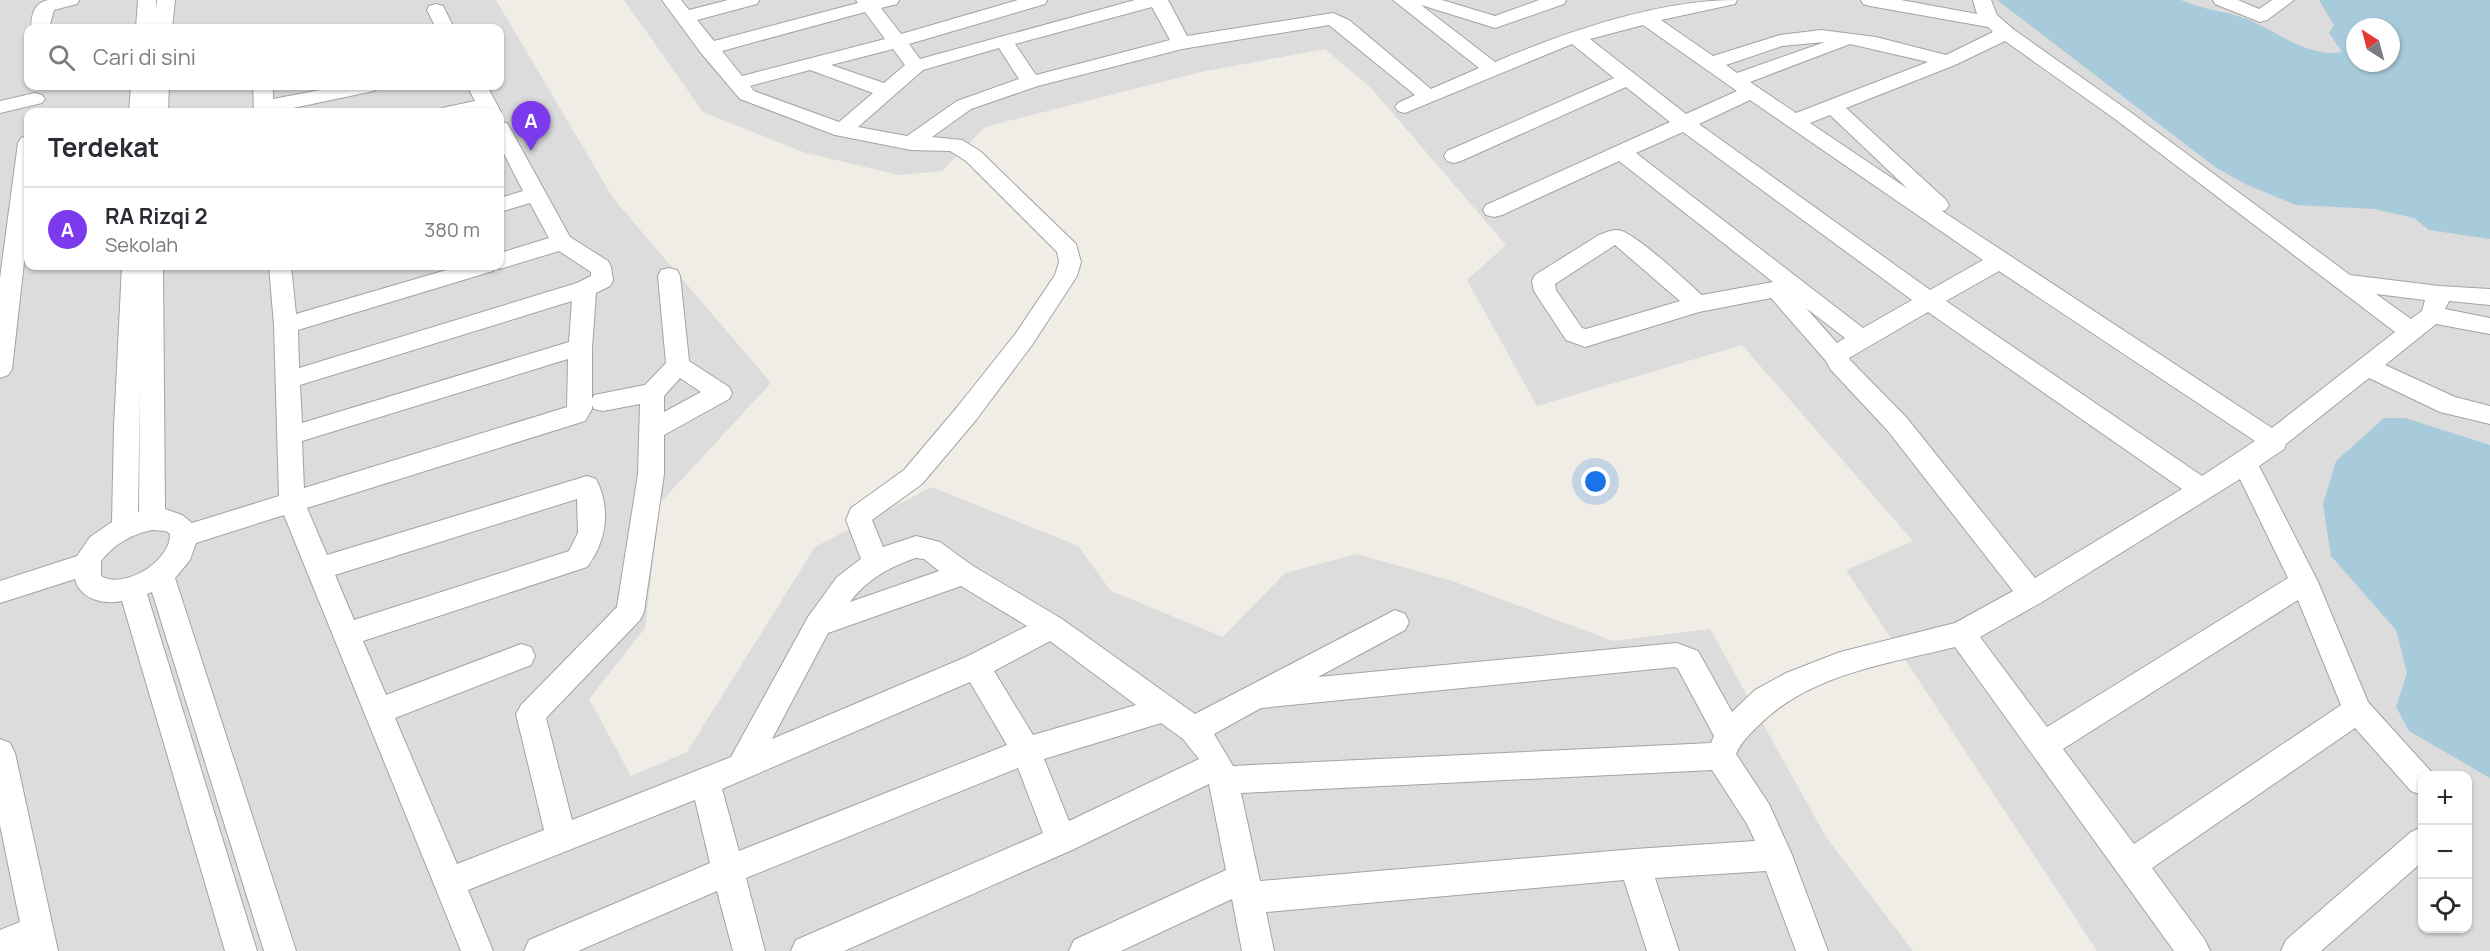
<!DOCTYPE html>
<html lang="id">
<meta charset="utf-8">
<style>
body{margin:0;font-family:Manrope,sans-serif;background:#f2f2f3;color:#2b2b33}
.controls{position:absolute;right:18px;bottom:18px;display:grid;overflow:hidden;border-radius:12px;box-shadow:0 2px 4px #0004}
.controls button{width:54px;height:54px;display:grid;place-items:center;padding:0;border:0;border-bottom:2px solid #e1e1e2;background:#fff;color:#2b2b33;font:30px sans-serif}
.compass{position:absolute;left:2346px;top:18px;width:54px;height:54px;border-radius:50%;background:#fff;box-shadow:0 2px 4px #0004;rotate:324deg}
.you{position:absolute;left:1596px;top:482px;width:21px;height:21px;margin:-15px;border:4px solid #fff;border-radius:50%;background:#1a73e8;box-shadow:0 0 0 9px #1a73e833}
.badge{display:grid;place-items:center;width:39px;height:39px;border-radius:50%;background:#7c3aed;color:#fff;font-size:20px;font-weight:700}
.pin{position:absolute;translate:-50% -50px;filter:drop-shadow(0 2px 3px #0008)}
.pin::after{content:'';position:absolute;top:32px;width:21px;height:18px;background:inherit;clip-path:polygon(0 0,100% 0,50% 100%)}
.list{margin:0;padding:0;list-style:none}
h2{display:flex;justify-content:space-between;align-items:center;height:78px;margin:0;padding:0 24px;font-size:26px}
h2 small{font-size:20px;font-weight:400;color:#7c7c81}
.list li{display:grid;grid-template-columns:39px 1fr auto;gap:18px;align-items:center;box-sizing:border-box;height:84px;padding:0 24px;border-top:2px solid #e1e1e2}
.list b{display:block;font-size:22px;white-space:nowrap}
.list p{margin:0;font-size:20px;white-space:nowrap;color:#7c7c81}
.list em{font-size:20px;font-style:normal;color:#7c7c81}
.icon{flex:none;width:33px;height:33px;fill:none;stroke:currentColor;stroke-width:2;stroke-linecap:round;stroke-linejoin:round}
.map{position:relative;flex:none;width:2490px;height:951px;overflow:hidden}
.search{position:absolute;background:#fff;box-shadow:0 2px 4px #0004;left:24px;top:24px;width:480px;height:66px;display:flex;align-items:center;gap:15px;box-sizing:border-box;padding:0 21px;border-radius:12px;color:#7c7c81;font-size:22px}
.panel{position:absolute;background:#fff;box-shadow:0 2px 4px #0004;left:24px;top:108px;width:480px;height:162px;border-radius:12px}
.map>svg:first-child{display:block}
.residential{fill:#dddcdc;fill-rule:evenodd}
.water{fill:#a8cbdb;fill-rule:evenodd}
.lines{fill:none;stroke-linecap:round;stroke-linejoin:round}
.minor-casing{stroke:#a3a3a3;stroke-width:2}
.minor{fill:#fff;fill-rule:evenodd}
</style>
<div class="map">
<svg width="2490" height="951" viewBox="0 0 2490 951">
<rect width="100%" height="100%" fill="#efede5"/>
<path class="residential" d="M 0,0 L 496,0 L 613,198 L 771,383 L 660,503 L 645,628 L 589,699 L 631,776 L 687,752 L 815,547 L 932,487 L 1078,546 L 1111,591 L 1223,637 L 1285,573 L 1357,554 L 1452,581 L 1613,641 L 1710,629 L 1826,837 L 1913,951 L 0,951 ZM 28,28 L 500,28 L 500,86 L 28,86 ZM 28,112 L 500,112 L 500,266 L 28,266 Z
M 624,0 L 2490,0 L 2490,951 L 2097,951 L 1846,570 L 1913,541 L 1742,345 L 1537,406 L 1467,280 L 1506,245 L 1372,89 L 1325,49 L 1201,72 L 985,127 L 942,171 L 899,175 L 806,153 L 703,112 ZM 2355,27 L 2391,27 L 2391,63 L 2355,63 ZM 2422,776 L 2468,776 L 2468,928 L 2422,928 Z"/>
<path class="water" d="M 1997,0 L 2181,0 C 2202,10 2226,11 2247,19 C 2278,32 2308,58 2342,52 L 2329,33 L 2334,25 L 2319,0 L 2490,0 L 2490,239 L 2429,230 L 2414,218 L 2374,209 L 2296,205 L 2247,185 L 2215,167 ZM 2355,27 L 2391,27 L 2391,63 L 2355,63 Z
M 2384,418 L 2405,418 L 2490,445 L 2490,778 L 2409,731 L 2396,707 L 2407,673 L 2396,630 L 2331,556 L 2323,504 L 2336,461 Z"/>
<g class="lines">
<defs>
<path id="minor" d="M 48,0 L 79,0 L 77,4 L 54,10 L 49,28 L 31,28 C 32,14 33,4 48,0 Z
M 138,0 L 156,0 L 156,10 L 157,0 L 175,0 L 172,28 L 136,28 Z
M 662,0 L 681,0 L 689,10 L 728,0 L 759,0 L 757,4 L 697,20 L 714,41 L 858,3 L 856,0 L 899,0 L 897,4 L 881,8 L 901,34 L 1018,0 L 1047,0 L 1045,4 L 909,44 L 920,59 L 1135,0 L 1168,0 L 1187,36 L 1333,13 L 1349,20 L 1431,89 L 1479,68 L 1393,0 L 1442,0 L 1495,16 L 1539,0 L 1566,0 L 1564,4 L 1495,28 L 1421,5 L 1495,62 C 1568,31 1658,0 1737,0 L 1735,4 L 1661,20 L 1713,56 L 1780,35 L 1821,30 L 1876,37 L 1946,55 L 1993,32 L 1988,27 L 1870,6 L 1863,4 L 1861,0 L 1901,0 L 1977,14 L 1973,0 L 1991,0 L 1997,15 L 2013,29 L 2129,111 L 2350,275 L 2439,286 L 2490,289 L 2490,305 L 2449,301 L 2445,309 L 2490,318 L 2490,334 L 2436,324 L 2385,365 L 2455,397 L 2490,406 L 2490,424 L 2440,412 L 2369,378 L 2286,444 L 2284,449 L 2259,466 L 2318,582 L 2368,702 L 2435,776 L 2422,776 L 2422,795 L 2411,791 L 2355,728 L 2152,868 L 2205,940 L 2210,951 L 2174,951 L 1955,647 C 1887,664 1809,674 1758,726 C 1749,735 1741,742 1736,754 L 1769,804 L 1792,855 L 1828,951 L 1796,951 L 1766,871 L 1655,878 L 1679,951 L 1647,951 L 1624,880 L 1266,912 L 1274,951 L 1242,951 L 1232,899 L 1121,951 L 1069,951 L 1074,940 L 1226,870 L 1209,784 L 1072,850 L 844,951 L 791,951 L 796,940 L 1043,833 L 1018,768 L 746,878 L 765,951 L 733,951 L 717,891 L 578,951 L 524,951 L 529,940 L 710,863 L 695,800 L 468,890 L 493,951 L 461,951 L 284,515 L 196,543 L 190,560 L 175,578 L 296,951 L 264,951 L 152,592 L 147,594 L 257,951 L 225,951 L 122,601 C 103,605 80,599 75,579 L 0,603 L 0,581 L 77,556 L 90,537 L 112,522 L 114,427 L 122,266 L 163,266 L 165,509 L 182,515 L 192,523 L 279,496 L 274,325 L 269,266 L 291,266 L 296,314 L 460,266 L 500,266 L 500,253 L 549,238 L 530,203 L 500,212 L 500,198 L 523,191 L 500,146 L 500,122 L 507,123 L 510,128 L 570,237 L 608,261 L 611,267 L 613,280 L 610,286 L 596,293 L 592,347 L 592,399 L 594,395 L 645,385 L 666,363 L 658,276 L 661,270 L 669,268 L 677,270 L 680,276 L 689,361 L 729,387 L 732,393 L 729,399 L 664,435 L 664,474 L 644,612 L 640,620 L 546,718 L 572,820 L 731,757 L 808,617 L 837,577 L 861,559 L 846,520 L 851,508 L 904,470 L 958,406 L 1016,333 L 1055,275 L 1059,262 L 1057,252 L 966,161 L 950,151 L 911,150 L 835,135 L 740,99 L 701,53 ZM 1152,7 L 1170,40 L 1036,75 L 1015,44 ZM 865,12 L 885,39 L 742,76 L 722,51 ZM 1329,25 L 1415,95 L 1398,103 L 1395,107 L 1398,111 L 1405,113 L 1572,44 L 1614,78 L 1447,151 L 1444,156 L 1447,161 L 1454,163 L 1461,161 L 1626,87 L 1670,122 L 1486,205 L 1483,210 L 1486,215 L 1494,217 L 1502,215 L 1619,161 L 1773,282 L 1702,295 C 1688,283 1633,230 1617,230 C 1612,230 1604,233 1599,235 L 1535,275 L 1532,281 L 1534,291 L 1566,340 L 1585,347 L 1699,312 L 1771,298 L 1826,361 L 1831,370 L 1888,431 L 2013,591 L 1955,623 L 1840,652 L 1786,673 L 1755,690 L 1732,712 L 1698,651 L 1677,643 L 1318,677 L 1405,630 L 1409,622 L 1405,614 L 1395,610 L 1195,714 L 1062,619 L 973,566 L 940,542 L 916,536 L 883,547 L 872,520 L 922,484 L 976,420 L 1032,345 L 1077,276 L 1081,262 L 1076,244 L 980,151 L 962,140 L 932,137 L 971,109 L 1038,86 L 1182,49 ZM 1643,25 L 1737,91 L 1686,114 L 1590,39 ZM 2005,41 L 2115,119 L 2395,332 L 2272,428 L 1942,211 L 1946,210 L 1949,205 L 1946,200 L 1846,108 L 1955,65 ZM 1825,42 L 1737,73 L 1726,65 L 1782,46 ZM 1850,44 L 1928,62 L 1796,113 L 1750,82 ZM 999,48 L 1019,79 L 957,101 L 907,136 L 858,127 L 923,70 ZM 893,49 L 905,65 L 884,83 L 831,65 ZM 810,70 L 873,93 L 839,122 L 754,91 L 750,86 ZM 1750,100 L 1983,260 L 1930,290 L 1699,124 ZM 1830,115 L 1908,189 L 1810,123 ZM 1683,132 L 1912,300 L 1863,328 L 1636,153 ZM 1615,245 L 1680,301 L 1586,329 L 1582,328 L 1556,290 L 1555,284 ZM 559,251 L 591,272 L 591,276 L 577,283 L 299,368 L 298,330 L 493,271 L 495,267 L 500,269 ZM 1999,271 L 2255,441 L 2202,476 L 1946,301 ZM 2376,294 L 2425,300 L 2422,311 L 2411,319 ZM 572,301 L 569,342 L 302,423 L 300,385 ZM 1806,308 L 1845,338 L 1837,343 ZM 1928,312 L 2182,489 L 2035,578 L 1906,417 L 1850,360 L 1849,358 ZM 568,359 L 567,407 L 304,488 L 302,441 ZM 680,378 L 701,392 L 664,412 L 664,396 ZM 140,385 L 139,512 L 138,512 ZM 640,404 L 638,474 L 617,607 L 521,705 L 516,714 L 544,830 L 457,864 L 395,718 L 531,665 L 535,656 L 531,647 L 521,644 L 386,695 L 363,641 L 587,567 C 607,541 611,508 596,479 L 587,476 L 327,555 L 307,508 L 585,421 L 592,409 L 592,405 L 594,409 L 603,411 ZM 2240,479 L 2288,578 L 2047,727 L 1980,637 L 2042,602 ZM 577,499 L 578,533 L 569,551 L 354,620 L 335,575 ZM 152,530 L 166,531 L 170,534 C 171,561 125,590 101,576 L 101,561 C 114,544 132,534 152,530 ZM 916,558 L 924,559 L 939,571 L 850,602 C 866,580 891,566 916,558 ZM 961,586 L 1027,626 L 966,657 L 772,739 L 828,633 ZM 2298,600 L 2341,705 L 2134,844 L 2063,749 ZM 1050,641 L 1136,705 L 1033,735 L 994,671 ZM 1675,667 L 1678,669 L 1714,736 L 1711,743 L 1233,766 L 1214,734 L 1261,708 ZM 970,682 L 1007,745 L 739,851 L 722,789 ZM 1161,723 L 1183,739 L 1199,759 L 1069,821 L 1044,759 ZM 1712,770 L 1747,824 L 1755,841 L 1635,849 L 1260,881 L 1241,793 Z
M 2213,0 L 2238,0 L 2259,9 L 2272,0 L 2294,0 L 2267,20 L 2260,22 L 2215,4 Z
M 436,4 L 443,6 L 454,28 L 436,28 L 427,10 L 429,6 Z
M 131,86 L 169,86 L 168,112 L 129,112 Z
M 253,86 L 273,86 L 273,99 L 341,86 L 379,86 L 376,90 L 369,92 L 274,112 L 254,112 Z
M 467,86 L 487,86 L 501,112 L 500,114 L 500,112 L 439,112 L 442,108 L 475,101 Z
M 35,93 L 42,95 L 45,99 L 42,103 L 0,113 L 0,101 Z
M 28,136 L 28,227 L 12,369 L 8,375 L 0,378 L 0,278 L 18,143 L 21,138 Z
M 0,739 L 10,743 L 15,753 L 58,951 L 0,951 L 0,930 L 20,922 L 0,825 Z
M 2422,827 L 2422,862 L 2321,951 L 2281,951 L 2286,940 L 2411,832 Z"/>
</defs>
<use href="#minor" class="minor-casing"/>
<use href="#minor" class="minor"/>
</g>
</svg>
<div class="controls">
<button>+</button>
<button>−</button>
<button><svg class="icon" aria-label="locate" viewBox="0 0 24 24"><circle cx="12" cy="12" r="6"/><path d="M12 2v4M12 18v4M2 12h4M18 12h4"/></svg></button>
</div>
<svg class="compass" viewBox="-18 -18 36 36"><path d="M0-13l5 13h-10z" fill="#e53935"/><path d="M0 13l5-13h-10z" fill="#7c7c81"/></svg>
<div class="you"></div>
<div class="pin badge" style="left:531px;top:151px">A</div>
<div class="search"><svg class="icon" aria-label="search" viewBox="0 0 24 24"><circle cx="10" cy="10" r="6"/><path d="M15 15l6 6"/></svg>Cari di sini</div>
<section class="panel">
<h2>Terdekat<small></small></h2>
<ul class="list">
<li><span class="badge">A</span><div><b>RA Rizqi 2</b><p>Sekolah</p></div><em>380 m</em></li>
</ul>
</section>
</div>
